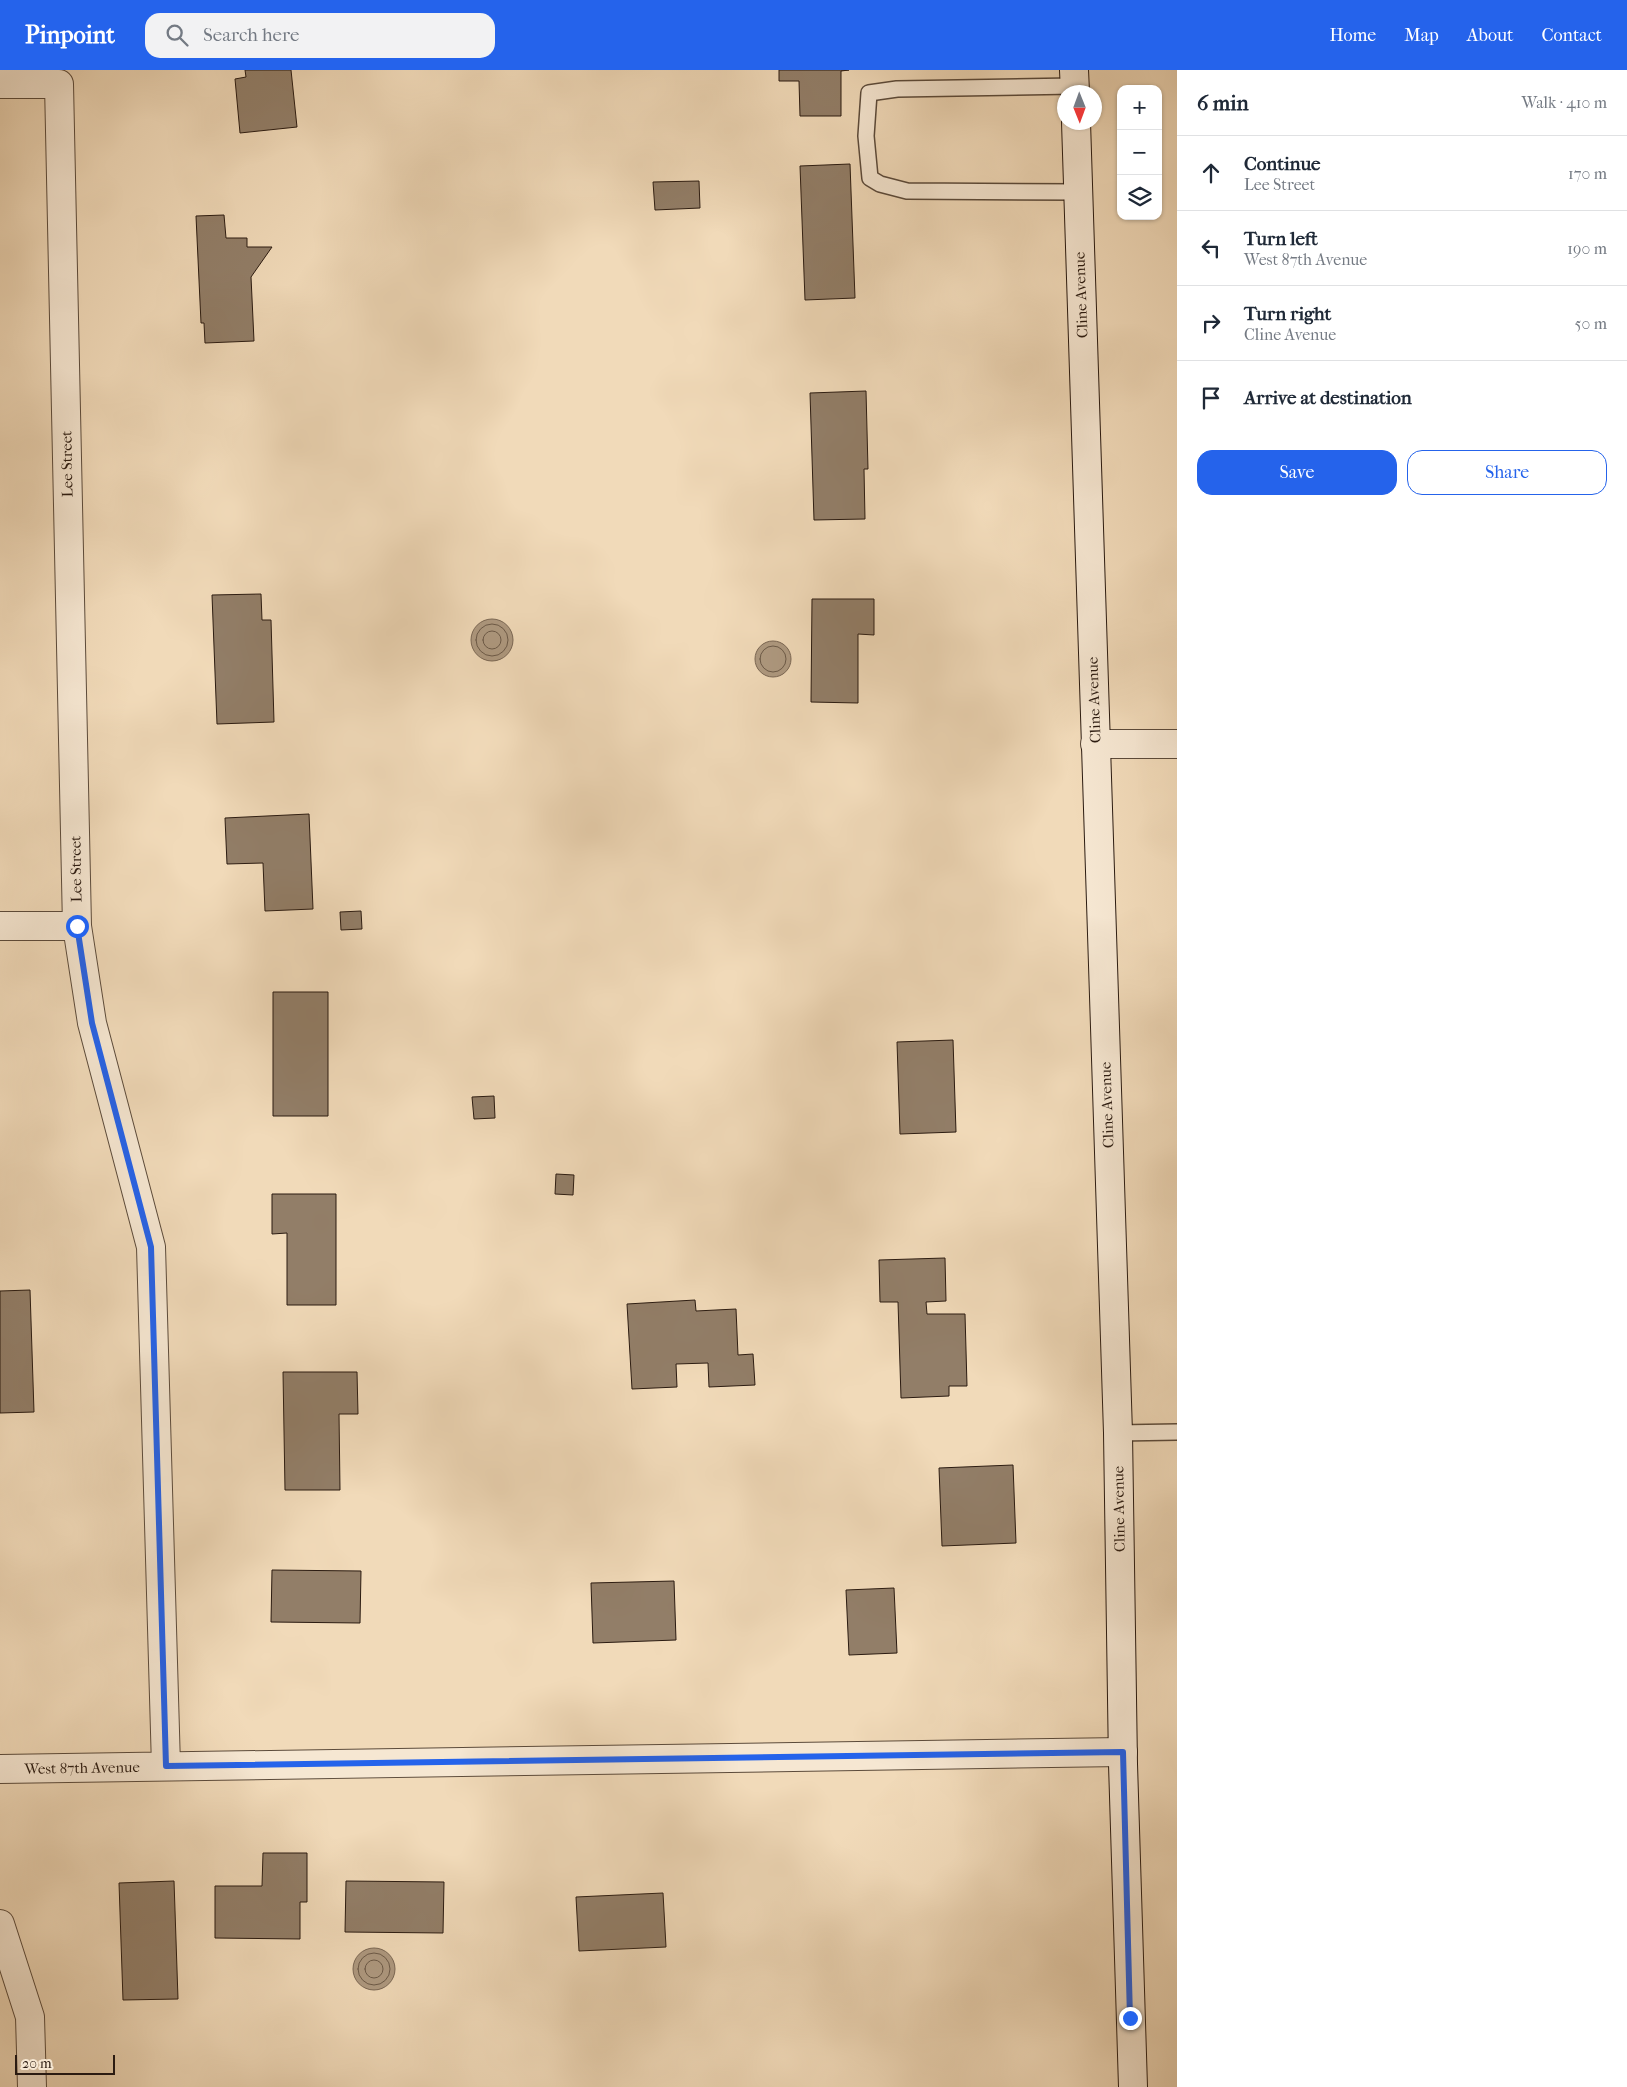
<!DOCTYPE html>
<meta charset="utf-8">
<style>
body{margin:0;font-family:"IM FELL French Canon",serif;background:#f2f2f3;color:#1f2937}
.controls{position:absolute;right:15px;top:15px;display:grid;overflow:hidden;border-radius:10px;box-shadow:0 1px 4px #0004}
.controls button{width:45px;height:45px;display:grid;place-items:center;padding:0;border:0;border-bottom:1px solid #e0e1e3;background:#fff;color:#1f2937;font:25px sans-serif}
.compass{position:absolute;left:1057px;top:15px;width:45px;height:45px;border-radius:50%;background:#fff;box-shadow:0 1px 4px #0004;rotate:179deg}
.scale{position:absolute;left:15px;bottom:12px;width:100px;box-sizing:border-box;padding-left:5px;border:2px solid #2b1b11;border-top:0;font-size:14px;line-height:18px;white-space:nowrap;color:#2b1b11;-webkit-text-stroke:4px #f6e7d2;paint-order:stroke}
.stop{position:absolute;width:15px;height:15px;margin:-11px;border:4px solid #2563eb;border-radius:50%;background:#fff}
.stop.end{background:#2563eb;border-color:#fff;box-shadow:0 1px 5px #0008}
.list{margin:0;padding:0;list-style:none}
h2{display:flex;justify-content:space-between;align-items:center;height:65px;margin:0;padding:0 20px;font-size:21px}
h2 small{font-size:16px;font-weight:400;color:#747a83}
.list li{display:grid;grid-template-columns:32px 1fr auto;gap:15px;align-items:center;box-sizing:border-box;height:75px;padding:0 20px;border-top:1px solid #e0e1e3}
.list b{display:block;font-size:19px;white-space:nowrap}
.list p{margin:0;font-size:16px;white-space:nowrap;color:#747a83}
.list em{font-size:16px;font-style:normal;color:#747a83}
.actions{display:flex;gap:10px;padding:15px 20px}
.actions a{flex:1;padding:11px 0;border:1px solid #2563eb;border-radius:15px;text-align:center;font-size:18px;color:#2563eb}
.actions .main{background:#2563eb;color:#fff}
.icon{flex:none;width:28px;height:28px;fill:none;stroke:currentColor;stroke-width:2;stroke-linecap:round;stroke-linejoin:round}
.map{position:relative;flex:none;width:1177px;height:2017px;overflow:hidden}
header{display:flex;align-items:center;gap:30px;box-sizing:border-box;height:70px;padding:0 25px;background:#2563eb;color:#fff}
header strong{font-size:24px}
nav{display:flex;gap:28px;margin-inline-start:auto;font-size:18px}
.search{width:350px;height:45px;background:#f2f2f3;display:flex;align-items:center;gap:12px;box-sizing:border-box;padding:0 18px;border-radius:15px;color:#747a83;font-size:19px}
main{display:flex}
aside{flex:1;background:#fff}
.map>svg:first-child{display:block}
.water{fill:#ae9980;stroke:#7a6754}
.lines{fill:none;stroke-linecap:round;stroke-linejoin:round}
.shore{stroke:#6c5a48;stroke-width:1}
.building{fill:#927e68;stroke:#2b1b11}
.lane-casing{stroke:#5c4b3b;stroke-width:18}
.street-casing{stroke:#5c4b3b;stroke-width:30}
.secondary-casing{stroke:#2b1b11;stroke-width:30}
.lane{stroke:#f6e7d2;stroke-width:15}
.street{stroke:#f6e7d2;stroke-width:28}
.secondary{stroke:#f6e7d2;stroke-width:28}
.route{stroke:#2563eb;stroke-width:6}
.labels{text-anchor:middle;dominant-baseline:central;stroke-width:4;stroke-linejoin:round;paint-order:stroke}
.street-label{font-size:15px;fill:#2b1b11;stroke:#f6e7d2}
</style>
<header>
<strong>Pinpoint</strong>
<div class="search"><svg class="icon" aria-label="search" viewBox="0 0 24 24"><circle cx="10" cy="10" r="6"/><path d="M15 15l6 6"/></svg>Search here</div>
<nav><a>Home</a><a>Map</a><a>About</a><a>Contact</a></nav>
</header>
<main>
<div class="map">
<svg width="1177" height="2017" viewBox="0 0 1177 2017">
<rect width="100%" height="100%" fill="#f1dab9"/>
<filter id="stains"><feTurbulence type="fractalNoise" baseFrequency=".004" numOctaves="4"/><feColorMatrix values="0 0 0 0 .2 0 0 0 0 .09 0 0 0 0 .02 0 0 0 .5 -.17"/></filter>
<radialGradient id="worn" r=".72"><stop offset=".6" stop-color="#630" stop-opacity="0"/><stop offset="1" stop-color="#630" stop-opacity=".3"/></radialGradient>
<path class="water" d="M471 570a21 21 0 1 1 42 0a21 21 0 1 1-42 0Z
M755 589a18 18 0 1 1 36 0a18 18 0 1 1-36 0Z
M353 1899a21 21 0 1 1 42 0a21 21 0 1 1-42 0Z"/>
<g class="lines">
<path class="shore" d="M476 570a16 16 0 1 1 32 0a16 16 0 1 1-32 0Z
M483 570a9 9 0 1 1 18 0a9 9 0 1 1-18 0Z
M760 589a13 13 0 1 1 26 0a13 13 0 1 1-26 0Z
M358 1899a16 16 0 1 1 32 0a16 16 0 1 1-32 0Z
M365 1899a9 9 0 1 1 18 0a9 9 0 1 1-18 0Z"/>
</g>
<path class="building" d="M 245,0 L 291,0 L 297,57 L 240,63 L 235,9 L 246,7 Z
M 779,0 L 849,0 L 841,1 L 841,46 L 800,46 L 799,11 L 779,11 Z
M 850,94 L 855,228 L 805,230 L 800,96 Z
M 699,111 L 700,138 L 655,140 L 653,112 Z
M 224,145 L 226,168 L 247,168 L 247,177 L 272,177 L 251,207 L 254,271 L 205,273 L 204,253 L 201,253 L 196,146 Z
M 866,321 L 868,399 L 864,399 L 865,449 L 814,450 L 810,323 Z
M 261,524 L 262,550 L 271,550 L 274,652 L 217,654 L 212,525 Z
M 812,529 L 874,529 L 874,565 L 858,564 L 858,633 L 811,632 Z
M 309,744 L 313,839 L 265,841 L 263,793 L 227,794 L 225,748 Z
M 361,841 L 362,859 L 341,860 L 340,842 Z
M 273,922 L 328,922 L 328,1046 L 273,1046 Z
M 953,970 L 956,1062 L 900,1064 L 897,972 Z
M 494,1026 L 495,1048 L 474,1049 L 472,1027 Z
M 556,1104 L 574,1105 L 573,1125 L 555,1124 Z
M 272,1124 L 336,1124 L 336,1235 L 287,1235 L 287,1163 L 272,1164 Z
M 945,1188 L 946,1231 L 926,1232 L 927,1244 L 965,1244 L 967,1316 L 949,1316 L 949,1326 L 901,1328 L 898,1232 L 880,1232 L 879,1190 Z
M 30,1220 L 34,1342 L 0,1343 L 0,1221 Z
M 695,1230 L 696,1241 L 736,1239 L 738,1285 L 753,1284 L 755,1315 L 709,1317 L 708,1293 L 676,1294 L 677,1317 L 632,1319 L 627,1234 Z
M 283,1302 L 357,1302 L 358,1344 L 339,1344 L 340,1420 L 285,1420 Z
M 1013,1395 L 1016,1473 L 942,1476 L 939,1398 Z
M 272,1500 L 361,1501 L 360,1553 L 271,1552 Z
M 674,1511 L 676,1570 L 593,1573 L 591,1513 Z
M 894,1518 L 897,1583 L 849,1585 L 846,1520 Z
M 263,1783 L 307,1783 L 307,1832 L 300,1832 L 300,1869 L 215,1868 L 215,1816 L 262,1816 Z
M 174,1811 L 178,1929 L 123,1930 L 119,1813 Z
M 346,1811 L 444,1812 L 443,1863 L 345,1862 Z
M 663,1823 L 666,1877 L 579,1881 L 576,1827 Z"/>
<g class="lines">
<defs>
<path id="lane" d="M 1074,16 L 897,19 L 869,23 L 866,66 L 870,108 L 880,114 L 907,121 L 1078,122
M 1118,1363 L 1177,1362"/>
<path id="street" d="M 0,14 L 59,14 L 77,856 L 92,953 L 151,1177 L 166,1696
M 1095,674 L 1177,674
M 0,856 L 77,856
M 0,1699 L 1123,1682
M 0,1854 L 30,1947 L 32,2017"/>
<path id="secondary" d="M 1074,0 L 1075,22
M 1076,52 L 1118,1363 L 1123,1694 L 1133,2017"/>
</defs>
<use href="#lane" class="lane-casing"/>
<use href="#street" class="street-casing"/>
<use href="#secondary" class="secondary-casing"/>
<use href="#lane" class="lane"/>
<use href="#street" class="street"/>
<use href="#secondary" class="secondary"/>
</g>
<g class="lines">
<path class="route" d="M 77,856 L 92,953 L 151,1177 L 166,1696 L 1123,1682 L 1130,1948"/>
</g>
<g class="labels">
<g class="street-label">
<text transform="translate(1081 225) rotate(-92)">Cline Avenue</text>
<text transform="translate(67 394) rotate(-91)">Lee Street</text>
<text transform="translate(1094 630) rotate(-92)">Cline Avenue</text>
<text transform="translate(76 799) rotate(-91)">Lee Street</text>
<text transform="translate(1107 1035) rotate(-92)">Cline Avenue</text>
<text transform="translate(1119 1439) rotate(-91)">Cline Avenue</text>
<text transform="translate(82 1698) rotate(-1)">West 87th Avenue</text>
</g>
</g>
<rect width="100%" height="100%" filter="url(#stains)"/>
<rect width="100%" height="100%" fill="url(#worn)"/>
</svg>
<div class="controls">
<button>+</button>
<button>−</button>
<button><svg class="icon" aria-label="layers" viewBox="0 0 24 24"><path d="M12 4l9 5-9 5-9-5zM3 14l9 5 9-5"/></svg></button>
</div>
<svg class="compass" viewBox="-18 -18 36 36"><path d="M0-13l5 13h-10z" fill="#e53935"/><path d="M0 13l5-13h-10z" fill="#747a83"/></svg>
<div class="scale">20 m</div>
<div class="stop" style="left:77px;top:856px"></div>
<div class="stop end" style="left:1130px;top:1948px"></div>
</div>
<aside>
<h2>6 min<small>Walk · 410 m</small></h2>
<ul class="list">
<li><svg class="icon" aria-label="ahead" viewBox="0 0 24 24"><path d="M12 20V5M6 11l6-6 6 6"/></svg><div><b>Continue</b><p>Lee Street</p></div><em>170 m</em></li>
<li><svg class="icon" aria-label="left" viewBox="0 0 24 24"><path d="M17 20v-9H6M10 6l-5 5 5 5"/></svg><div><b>Turn left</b><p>West 87th Avenue</p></div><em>190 m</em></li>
<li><svg class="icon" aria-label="right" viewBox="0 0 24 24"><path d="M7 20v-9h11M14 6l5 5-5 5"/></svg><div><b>Turn right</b><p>Cline Avenue</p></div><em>50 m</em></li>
<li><svg class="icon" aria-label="arrive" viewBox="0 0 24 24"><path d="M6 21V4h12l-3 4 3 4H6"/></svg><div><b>Arrive at destination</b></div></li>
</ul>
<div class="actions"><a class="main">Save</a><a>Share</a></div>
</aside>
</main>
